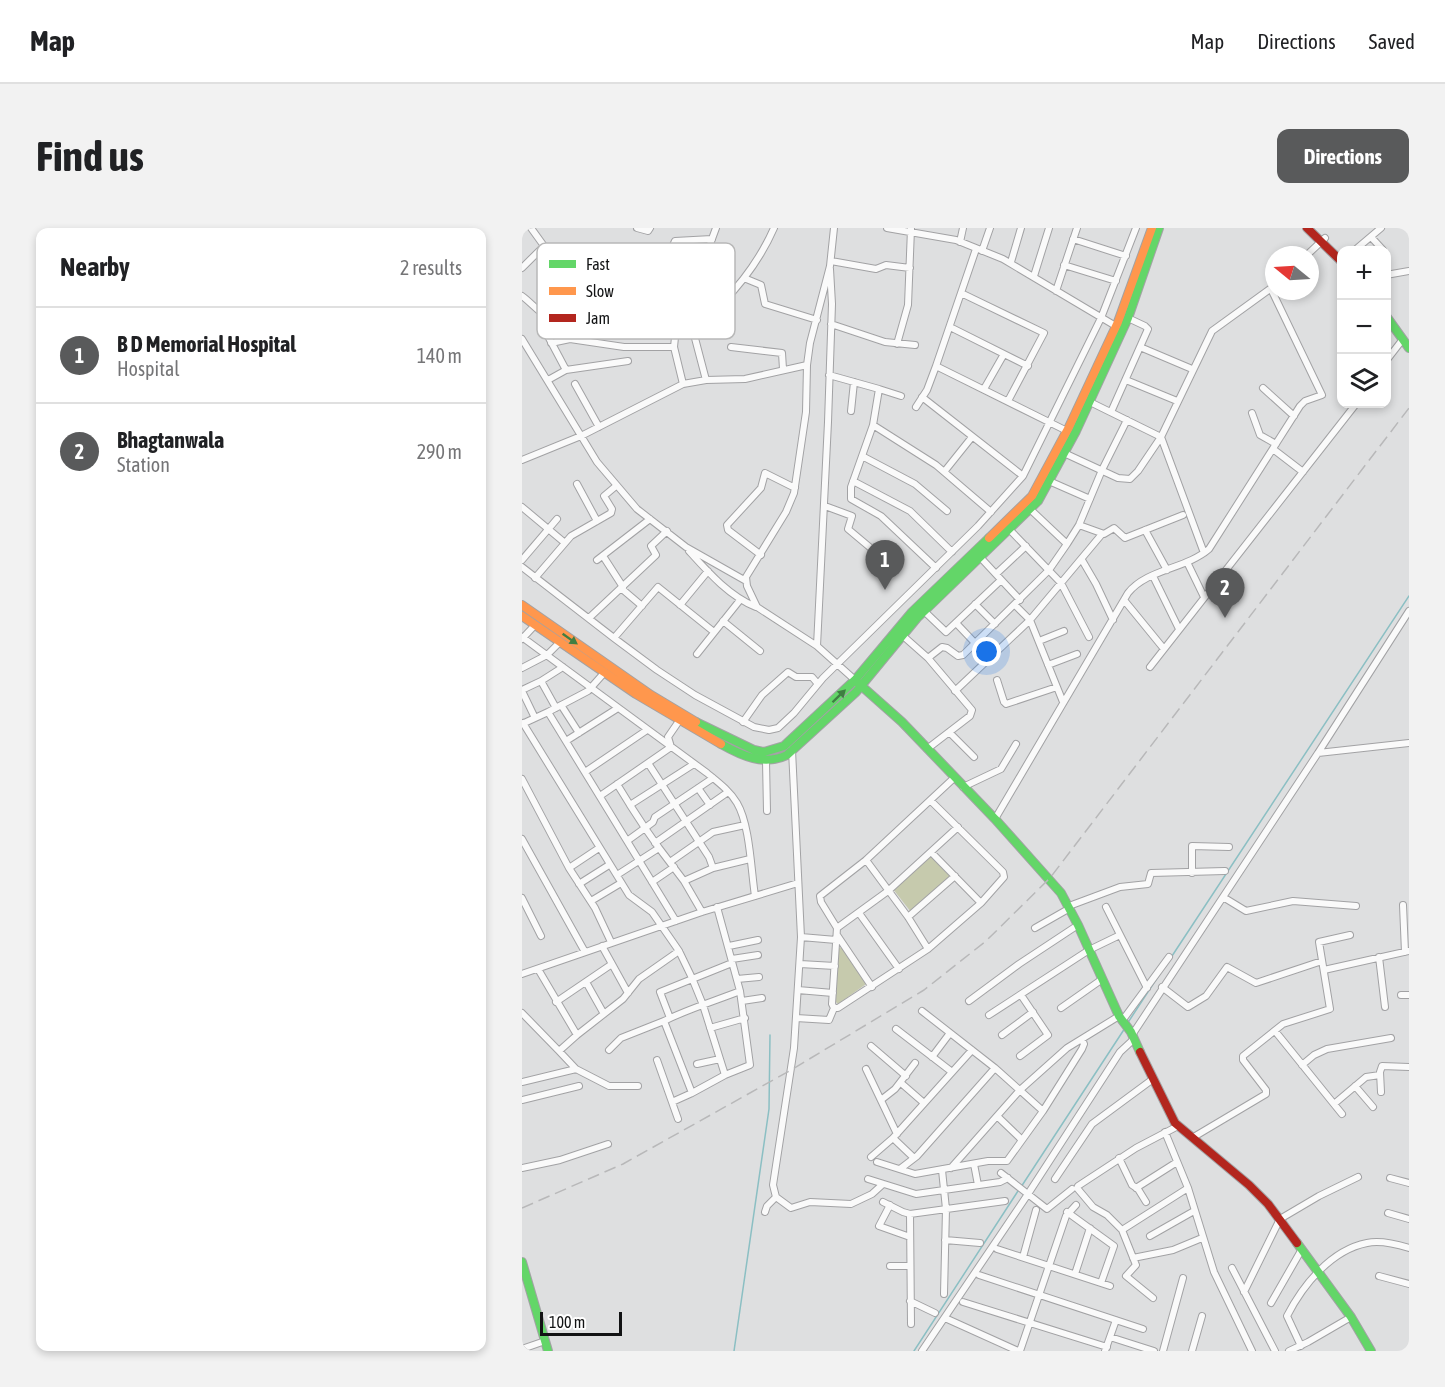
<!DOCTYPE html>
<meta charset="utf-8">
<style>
body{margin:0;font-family:"Asap Condensed",sans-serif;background:#f2f2f2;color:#202124}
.controls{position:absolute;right:18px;top:18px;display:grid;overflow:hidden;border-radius:12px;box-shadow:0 3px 9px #0003}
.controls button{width:54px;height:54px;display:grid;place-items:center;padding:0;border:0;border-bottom:2px solid #e0e0e0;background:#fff;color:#202124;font:30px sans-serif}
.compass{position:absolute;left:743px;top:18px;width:54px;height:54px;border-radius:50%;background:#fff;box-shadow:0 3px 9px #0003;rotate:288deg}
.scale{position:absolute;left:18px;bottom:15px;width:82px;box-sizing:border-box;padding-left:6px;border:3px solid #121314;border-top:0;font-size:16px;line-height:21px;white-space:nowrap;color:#121314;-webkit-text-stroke:4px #fff;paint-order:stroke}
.you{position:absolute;left:465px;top:424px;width:21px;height:21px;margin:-15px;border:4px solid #fff;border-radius:50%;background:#1a73e8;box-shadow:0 0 0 9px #1a73e833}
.badge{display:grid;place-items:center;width:39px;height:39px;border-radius:50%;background:#595a5b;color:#fff;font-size:20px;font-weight:700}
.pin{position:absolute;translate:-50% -50px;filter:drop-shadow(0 2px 3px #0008)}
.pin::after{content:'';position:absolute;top:32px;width:21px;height:18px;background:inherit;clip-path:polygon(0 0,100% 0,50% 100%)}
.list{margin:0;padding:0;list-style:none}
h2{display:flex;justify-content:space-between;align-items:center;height:78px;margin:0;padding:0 24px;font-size:26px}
h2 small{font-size:20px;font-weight:400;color:#757577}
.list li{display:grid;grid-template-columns:39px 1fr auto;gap:18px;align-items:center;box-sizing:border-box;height:96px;padding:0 24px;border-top:2px solid #e0e0e0}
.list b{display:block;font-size:22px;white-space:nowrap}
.list p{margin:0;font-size:20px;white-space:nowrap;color:#757577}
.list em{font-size:20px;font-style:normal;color:#757577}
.icon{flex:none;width:33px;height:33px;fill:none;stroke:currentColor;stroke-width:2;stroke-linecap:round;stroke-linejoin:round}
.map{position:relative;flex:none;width:887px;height:1123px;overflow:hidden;border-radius:12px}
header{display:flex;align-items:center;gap:36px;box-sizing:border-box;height:84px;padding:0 30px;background:#fff;border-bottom:2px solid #e0e0e0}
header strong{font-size:28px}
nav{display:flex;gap:33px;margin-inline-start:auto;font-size:21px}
.intro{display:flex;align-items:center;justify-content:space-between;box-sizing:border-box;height:144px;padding:0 36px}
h1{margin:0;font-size:42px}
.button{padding:15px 27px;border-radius:12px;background:#595a5b;color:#fff;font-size:21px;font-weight:700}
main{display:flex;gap:36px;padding:0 36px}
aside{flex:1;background:#fff;border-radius:12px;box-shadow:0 3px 9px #0003}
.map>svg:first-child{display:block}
.green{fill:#c6caad}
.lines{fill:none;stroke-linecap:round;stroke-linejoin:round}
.stream{stroke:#8bbfc3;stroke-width:1.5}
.street-casing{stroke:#a2a2a4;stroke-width:8}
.fast-casing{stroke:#a2a2a4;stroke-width:10}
.slow-casing{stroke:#a2a2a4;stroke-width:10}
.jam-casing{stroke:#a2a2a4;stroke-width:10}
.street{stroke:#fafafa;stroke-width:6}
.fast{stroke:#63d668;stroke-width:8}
.slow{stroke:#ff974d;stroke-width:8}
.jam{stroke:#b3261e;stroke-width:8}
.rail{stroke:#b8b8b9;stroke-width:1.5;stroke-dasharray:12 6;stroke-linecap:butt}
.oneway{fill:#3f7e42}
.key{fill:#fff;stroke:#b8b8b8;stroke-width:1.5}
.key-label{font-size:16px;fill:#121314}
</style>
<header>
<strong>Map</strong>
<nav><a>Map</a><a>Directions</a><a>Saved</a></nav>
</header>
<div class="intro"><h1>Find us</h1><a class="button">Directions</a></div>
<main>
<aside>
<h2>Nearby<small>2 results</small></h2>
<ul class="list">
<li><span class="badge">1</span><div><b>B D Memorial Hospital</b><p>Hospital</p></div><em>140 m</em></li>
<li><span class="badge">2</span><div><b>Bhagtanwala</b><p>Station</p></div><em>290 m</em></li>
</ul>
</aside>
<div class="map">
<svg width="887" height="1123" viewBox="0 0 887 1123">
<rect width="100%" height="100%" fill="#dedfe0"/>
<path class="green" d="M 407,626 L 429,648 L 389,684 L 371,661 Z
M 320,719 L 344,756 L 316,776 L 313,773 L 317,720 Z"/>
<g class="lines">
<path class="stream" d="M 650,728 L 887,368
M 605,796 L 637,747
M 499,959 L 603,800
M 212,1123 L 247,881 L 248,807
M 392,1123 L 496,963"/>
<defs>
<path id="street" d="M 115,0 L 126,3 L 128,0
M 365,0 L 434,12 L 481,31 L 597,100
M 849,9 L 861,22
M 551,11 L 604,28
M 438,14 L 441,0
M 22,18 L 42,29 L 79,33 L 114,43 L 178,44
M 454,21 L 414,138 L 545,203
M 833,22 L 859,0
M 460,23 L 468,0
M 138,26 L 148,24 L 153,13 L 190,11
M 785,27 L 803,10
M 309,33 L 354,41 L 364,37 L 388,40
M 489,34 L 499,0
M 542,37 L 594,53
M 0,40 L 22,18 L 9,0
M 308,41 L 310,76 L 306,194 L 295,418 L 333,452
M 864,47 L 887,43
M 512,48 L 527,0
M 222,50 L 239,57 L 243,76 L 295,92
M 534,63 L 555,0
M 439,65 L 522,105 L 486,173
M 0,68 C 9,74 18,87 29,90 C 41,93 57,89 70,90 C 92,91 162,102 179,91 C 209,73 238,32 252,0
M 26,89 L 27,110 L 44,142 L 26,152
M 169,95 L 184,152
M 309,96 L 363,114 L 393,117
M 428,99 L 506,138
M 0,111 L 75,234 L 115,281 L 164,319 L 224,353
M 29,115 L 48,111 L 102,119 L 152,119
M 375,116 L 386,77 L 389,1
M 209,119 L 260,125 L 261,141
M 618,119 L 670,141
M 864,133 L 881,111
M 44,142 L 106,133
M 307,147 L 357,161 L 351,197 L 414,237 L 469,284
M 604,152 L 655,173
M 53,156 L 77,199
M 161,156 L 152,119 L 156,80 L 163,61 L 180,38 L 194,0
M 741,160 L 772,188
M 357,161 L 379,168
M 462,161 L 482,126
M 400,169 L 501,248
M 394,179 L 405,162 L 414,138
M 329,183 L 332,154
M 589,184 L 626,101 L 623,98 L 606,90
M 730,185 L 738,207 L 754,216
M 351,197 L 329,259 L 329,271 L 359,288 L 414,340
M 751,221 L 781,244
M 542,225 L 596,250 L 608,251 L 616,243 L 639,209 L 568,174
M 340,228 L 393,256 L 425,283
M 0,232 L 59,208 L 161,156 L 184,152 L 223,151 L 285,137
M 422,244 L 450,209
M 331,253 L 388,283 L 430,324
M 527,253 L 568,271
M 55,256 L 75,293
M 303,278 L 330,288 L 326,301 L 357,327
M 0,279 L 43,315
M 508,281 L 545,316
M 557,297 L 582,306 L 592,300 L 603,310 L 661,287
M 487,301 L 539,355 L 567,409
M 623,302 L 645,342
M 167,323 C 186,344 207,368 234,379
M 682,325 L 639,209 L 690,103 L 752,58
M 239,327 L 206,302 L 205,297 L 239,260 L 243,245 L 273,260
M 81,328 L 101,359
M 458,329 L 498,372
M 0,332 L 35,291
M 75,332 L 128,291
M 560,332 L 574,356 L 591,392
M 665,334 L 682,369
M 0,339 L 92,410 L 135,442 L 173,467 L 232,499 L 247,502 L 256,500 L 272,485 L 301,450 L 456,298 L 501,248 L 579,90 L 614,0
M 474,346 L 504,318
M 631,348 L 657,401
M 13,350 L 49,308 L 89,285 L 90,281 L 82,268 L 94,258
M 100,361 L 120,378
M 602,372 L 642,421
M 453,376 L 473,396
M 158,377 L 186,343
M 493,377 L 508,392 L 580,306
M 402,383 L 424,404 L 479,352
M 67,390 L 134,327 L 129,318 L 145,303
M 201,393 L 238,423
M 434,395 L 453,415
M 380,407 L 406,430 L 420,419 L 425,420 L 436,428 L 441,427 L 527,342 L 545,316 L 557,297 L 580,242 L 605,192
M 0,409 L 185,545 C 196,554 208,563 215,575 C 228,597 229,642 233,668
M 92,410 L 136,359 L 192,404
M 0,411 L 13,397
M 517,413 L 542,403
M 295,418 L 235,379 L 225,358 L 224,349 L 264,284 L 272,265 L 284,184 L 285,137 L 288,115 L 308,38 L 312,0
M 175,426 L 218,372
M 526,437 L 555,426
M 628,439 L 834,176
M 0,440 L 25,427 L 37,415
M 82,445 L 66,463 L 26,484 L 154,693
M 475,452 L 482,474 L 484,476 L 535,459
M 19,453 L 41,439
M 0,462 L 19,453 L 34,480
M 0,463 L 13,490
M 433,463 L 508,392 L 541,474
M 39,477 L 57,505
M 221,494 L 240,467 L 266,444 L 274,449 L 290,449 L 296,456
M 1,495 L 107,667 L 130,684 L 157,723 L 170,750 L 181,777 L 203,847 L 170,865 L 142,793 C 166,781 193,773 218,763 L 195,679
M 0,496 L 26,484
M 427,504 L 452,529
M 44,513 L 96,480
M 405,521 L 448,488 L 450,482 L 406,430
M 796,525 L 887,383
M 244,533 L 245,583
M 126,535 L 187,629 L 191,640
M 63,544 L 125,502
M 0,551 L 47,640 L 73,680 L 89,714
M 95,556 L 108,577
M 441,559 L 479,541 L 494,516
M 176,560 L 188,577
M 78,568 L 149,519 L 146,509 L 157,493
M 409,573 L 481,644 L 482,649 L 459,675 L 406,721 L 316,780 L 312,780 L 310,776 L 315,700 L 299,674 L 298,668 L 344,632 L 432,550
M 473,591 L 606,365 C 625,341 664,341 687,321 L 778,178 L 783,173 L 800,167 L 749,61
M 0,611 L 63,724
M 105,613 L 123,600 L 108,577 L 172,536
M 133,615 L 206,564
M 137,620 L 162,653 L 180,684
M 409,624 L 459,675
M 344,632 L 386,689 L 406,721
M 148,634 L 191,604 L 223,597
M 47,640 L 77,620
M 670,645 L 670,618 L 707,619
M 95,647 L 137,620 L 123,600 L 131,594 L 133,589 L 191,550
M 162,653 L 191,640 L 228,631
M 130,654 L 152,639
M 57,656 L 87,637
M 701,669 L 724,683 L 771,673 L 834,678
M 0,670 L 19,708
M 69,673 L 99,655
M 881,677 L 883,724
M 547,678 L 598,659 L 626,656 L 629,645 L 703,643
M 584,679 L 625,760
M 337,685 L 377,741
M 386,689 L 433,648
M 315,700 L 366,663 L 436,599
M 513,700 L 548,680
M 315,707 L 350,759
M 279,709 L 314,712
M 80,718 L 90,736
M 207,718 L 236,712
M 857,729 L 863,779
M 210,731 L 236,727
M 278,736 L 313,738
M 16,741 L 55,807 L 101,771 L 117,751 L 157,723
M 802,742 L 887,723
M 0,746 L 180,684 L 276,655
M 215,751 L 237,749
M 64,754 L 82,786
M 640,759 L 666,779 L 684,768 L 705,739 L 734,755 L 800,733
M 276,762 L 311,765
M 879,767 L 887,767
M 220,773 L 240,770
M 447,773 L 497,736 L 556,697
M 34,774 L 90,736 L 106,765
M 539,780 L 579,752
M 400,783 L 473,840 L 521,883
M 0,785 L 37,823
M 467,787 L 567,722 L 598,707
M 148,790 L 138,764 L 210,735
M 274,790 L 307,792 L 312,780
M 600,793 L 647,729
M 188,800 L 223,790
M 374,801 L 430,844
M 753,803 L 820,886
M 480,807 L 511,784
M 610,807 L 796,525 L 887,515
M 349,818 L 384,848
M 87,822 L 99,810 L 142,793
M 498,828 L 526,807 L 499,767
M 410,829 L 428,805
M 135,832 L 156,891
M 175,836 L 198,831
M 780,837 L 792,827 L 805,821 L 869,810
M 54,841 L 87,858 L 116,858
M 344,841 L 375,906
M 203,847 L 228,837 L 218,763
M 0,854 L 54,841 L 37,823 L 55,807
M 379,855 L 402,875
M 833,858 L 851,879
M 859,864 L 858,844 L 860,838 L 887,839
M 0,872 L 57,858
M 359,872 L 373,861 L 393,835
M 150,874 L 170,865
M 812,876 L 844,849 L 858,847
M 475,888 L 500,912
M 643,904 L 666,960 L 692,1044 L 730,1123
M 371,910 L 392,930
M 670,910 L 744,866 L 744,862 L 721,832 L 721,828 L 761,796 L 808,781 L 797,714 L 828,707
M 349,929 L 371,910 L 450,822
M 597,930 L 610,957 L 616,961 L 624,974
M 355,934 L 393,946 L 466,933 L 485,933 L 521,883 L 560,821 L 562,816 L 560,811
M 452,936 L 456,957
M 0,940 L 38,932 L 86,916
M 429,940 L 498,862 L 545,820 L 597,788
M 378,941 L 395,928 L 473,840
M 420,942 L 424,981 L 422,1066
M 479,945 L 525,981 L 550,961
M 868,950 L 887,955
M 346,951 L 394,966 L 478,954 L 486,950
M 533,951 L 570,896 L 631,851
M 614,960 L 655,934
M 254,969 L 269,980 L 288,974 L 329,976 L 350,966 L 361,956
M 361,974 L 381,984 L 388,986
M 368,977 L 357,998 L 388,1009
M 243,984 L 245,978 L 254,969 L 251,957 L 272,820 L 279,709 L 270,522
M 545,984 L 592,1018 L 579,1055
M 866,985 L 887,991
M 600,1002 L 585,987 L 571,979 L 555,960 L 556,958 L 614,920 L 656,898
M 628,1008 L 672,983
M 423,1012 L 458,1015
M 475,1021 L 588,1058
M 501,1029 L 514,982
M 611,1030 L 651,1022 L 680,1010
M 368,1038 L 388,1038
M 710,1040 L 753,1123
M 553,1046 L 568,1000
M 457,1047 L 621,1101
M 857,1048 L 887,1056
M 722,1064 L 758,991 L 797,968 L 836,949
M 631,1070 L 604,1048 L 614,1037 L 600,1002 L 666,960
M 388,1073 L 413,1085
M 441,1074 L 585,1119
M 749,1075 L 780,1021
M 423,1090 L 496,1123
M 389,1096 L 388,986 L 483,973
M 588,1109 L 632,1123
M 779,1118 L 765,1088 C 781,1057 809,1022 845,1015 C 859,1012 874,1016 887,1020
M 0,1121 L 23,1113
M 400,1123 L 506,966 L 598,824 L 612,811
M 498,1123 L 544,988 L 554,977
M 583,1123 L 594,1092
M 641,1123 L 661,1050
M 670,1123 L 680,1088
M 767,1123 L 786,1114 L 829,1089"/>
<path id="fast" d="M 864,88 L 887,120
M 335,454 L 380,494 L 473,591 L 539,665 L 556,697 L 597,788 L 609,804 L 618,824
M 174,494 L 232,522 L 242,524 L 262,518 L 333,452 L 390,384 L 467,310
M 199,516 C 220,528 242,538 265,527 L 334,464 L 395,390 L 516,273 L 554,203 L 606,90 L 637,0
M 775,1015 L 829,1089 L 849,1123
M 0,1034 L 26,1123"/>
<path id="slow" d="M 467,310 L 510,268 L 547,199 L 596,94 L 630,0
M 0,377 L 129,467 L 174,494
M 0,388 L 114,466 L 199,516"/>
<path id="jam" d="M 785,0 L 820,34
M 618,824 L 653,895 L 727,957 L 746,976 L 775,1015"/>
</defs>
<use href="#street" class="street-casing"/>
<use href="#fast" class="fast-casing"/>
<use href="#slow" class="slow-casing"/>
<use href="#jam" class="jam-casing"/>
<use href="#street" class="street"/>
<use href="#fast" class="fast"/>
<use href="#slow" class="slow"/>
<use href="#jam" class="jam"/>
<path class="rail" d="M 0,980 L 101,936 L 269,842 L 402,762 L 464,713 L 528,650 L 887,180"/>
</g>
<defs><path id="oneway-solid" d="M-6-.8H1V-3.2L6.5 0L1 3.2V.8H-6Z" transform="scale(1.5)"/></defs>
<g class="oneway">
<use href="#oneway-solid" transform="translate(48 411) rotate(35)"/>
<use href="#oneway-solid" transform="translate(317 468) rotate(-44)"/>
</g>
<rect x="15" y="15" width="198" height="96" rx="9" class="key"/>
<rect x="27" y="32" width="27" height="8" fill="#63d668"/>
<rect x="27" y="59" width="27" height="8" fill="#ff974d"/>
<rect x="27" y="86" width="27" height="8" fill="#b3261e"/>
<g class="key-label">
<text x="64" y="42">Fast</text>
<text x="64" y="69">Slow</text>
<text x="64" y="96">Jam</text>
</g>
</svg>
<div class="controls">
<button>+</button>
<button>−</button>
<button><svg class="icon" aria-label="layers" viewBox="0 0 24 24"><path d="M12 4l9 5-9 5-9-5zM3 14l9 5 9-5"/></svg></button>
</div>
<svg class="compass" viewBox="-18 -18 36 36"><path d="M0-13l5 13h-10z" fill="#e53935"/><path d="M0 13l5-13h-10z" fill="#757577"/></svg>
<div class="scale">100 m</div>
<div class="you"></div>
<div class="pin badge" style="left:363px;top:362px">1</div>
<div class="pin badge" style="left:703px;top:390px">2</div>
</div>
</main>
